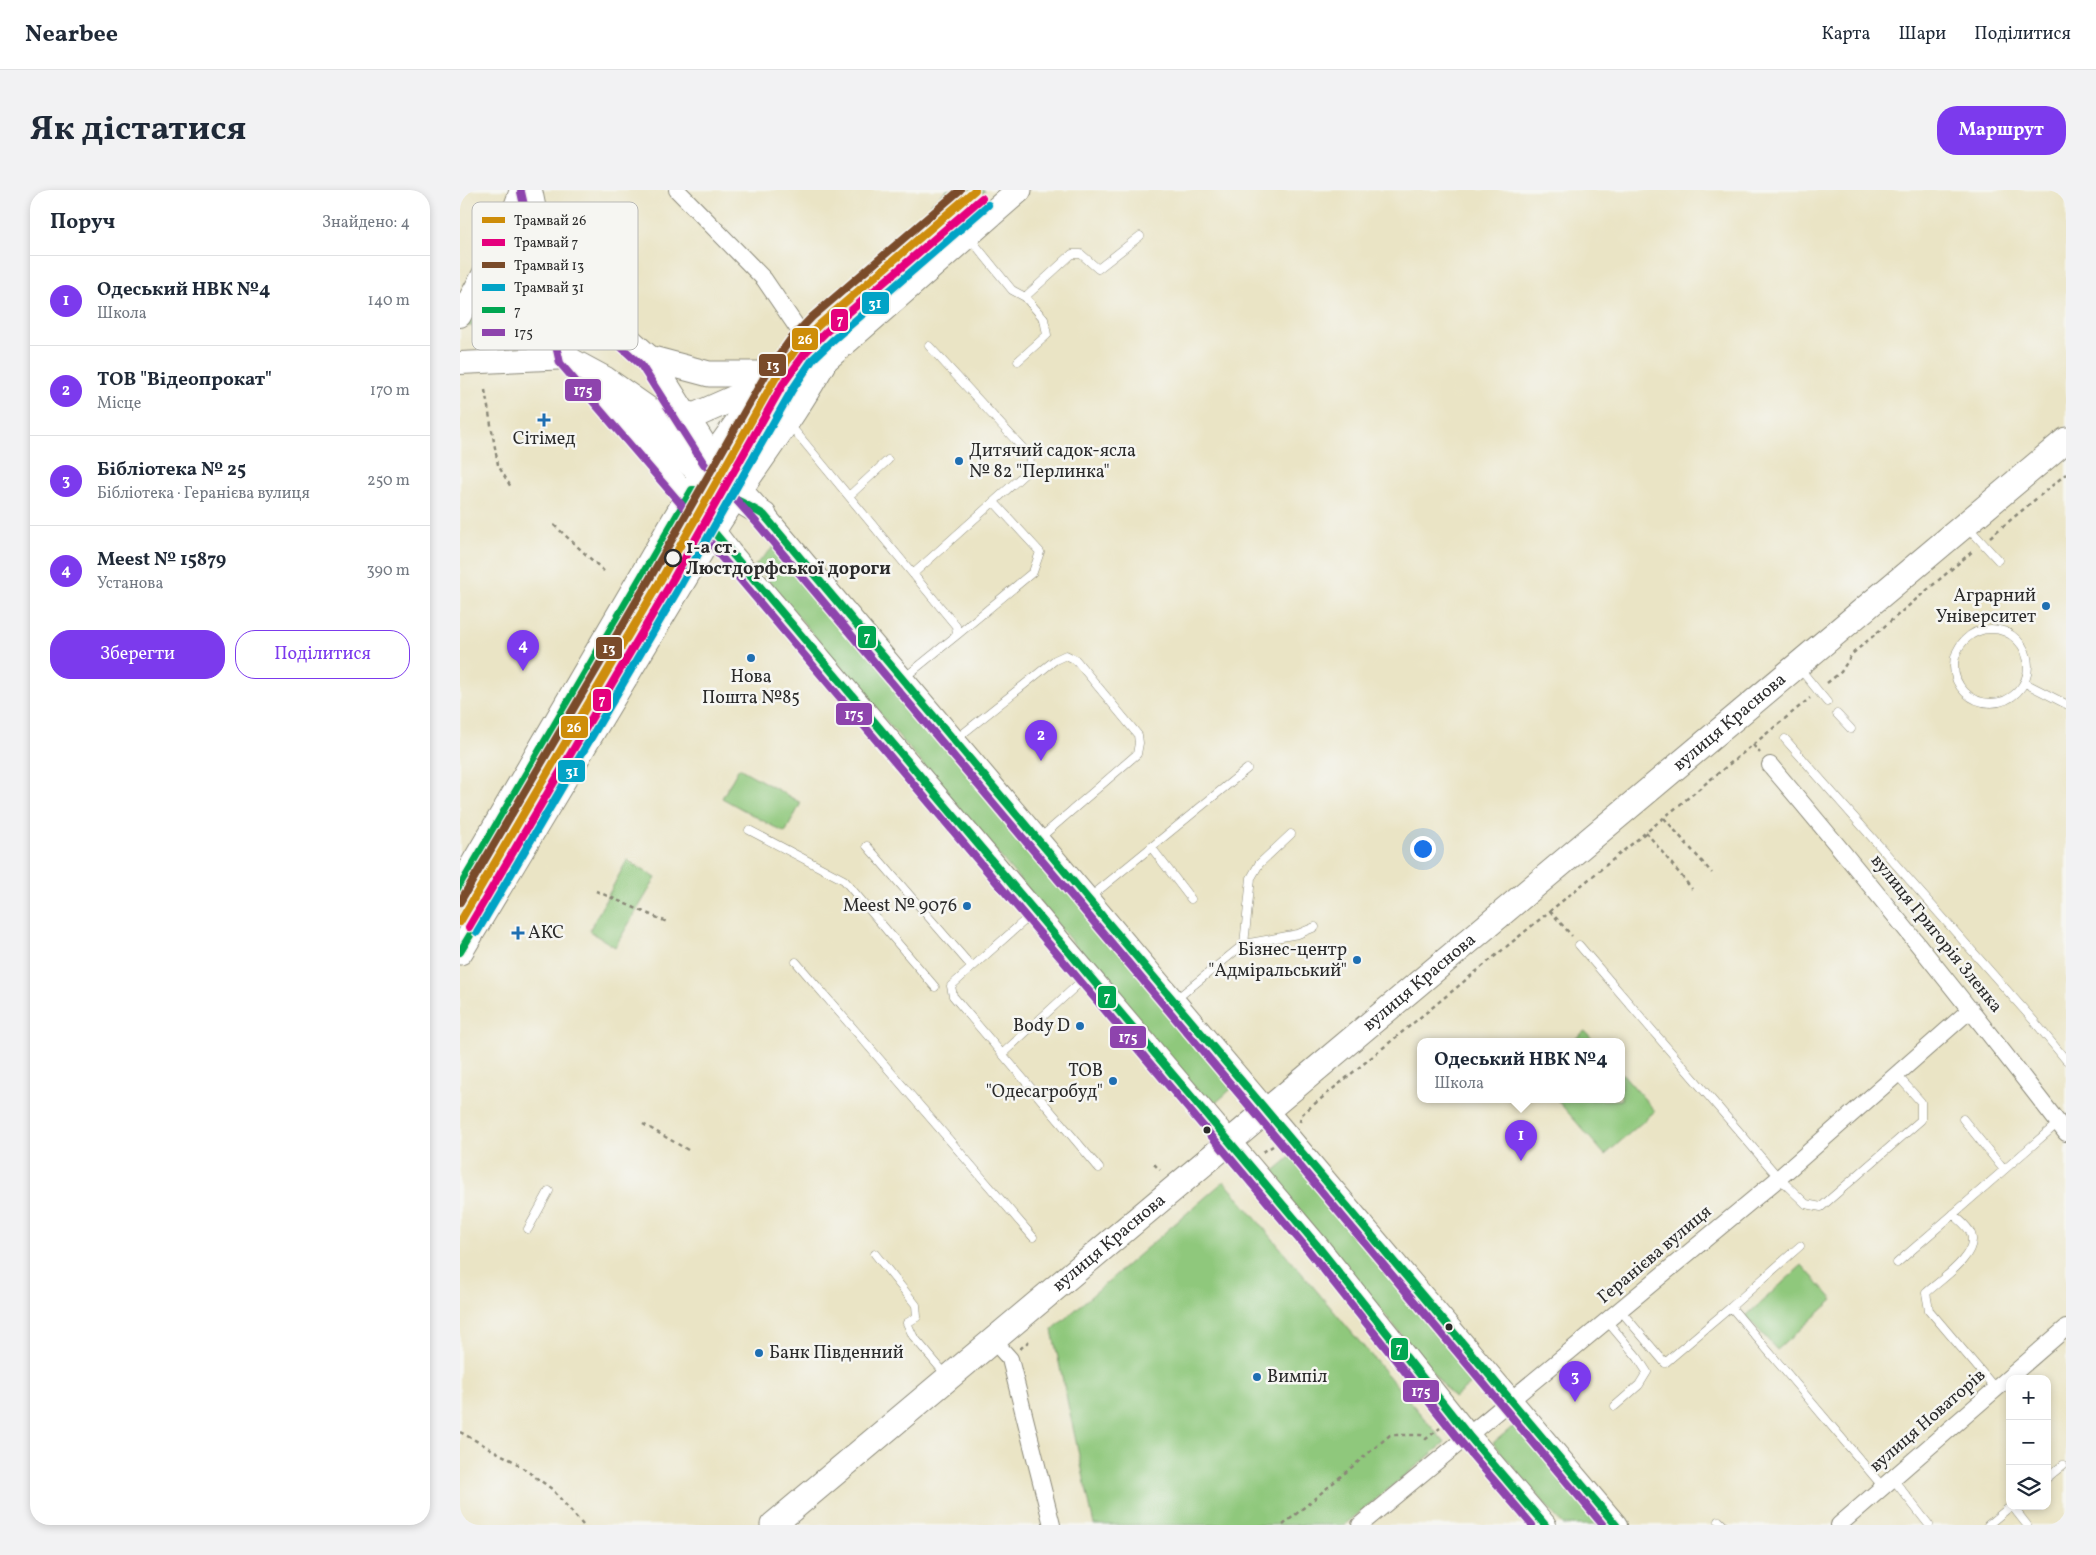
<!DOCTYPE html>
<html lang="uk">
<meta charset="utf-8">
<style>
body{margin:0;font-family:Vollkorn,serif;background:#f2f2f3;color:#1f2937}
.controls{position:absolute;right:15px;bottom:15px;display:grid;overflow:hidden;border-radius:10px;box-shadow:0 2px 8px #0003}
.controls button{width:45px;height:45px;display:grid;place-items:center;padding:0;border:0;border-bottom:1px solid #e0e1e3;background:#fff;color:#1f2937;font:25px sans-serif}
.you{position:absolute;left:962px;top:658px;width:18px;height:18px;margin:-12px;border:4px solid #fff;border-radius:50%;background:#1a73e8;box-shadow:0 0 0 8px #1a73e833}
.badge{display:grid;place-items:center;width:32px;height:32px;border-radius:50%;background:#7c3aed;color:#fff;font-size:16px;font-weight:700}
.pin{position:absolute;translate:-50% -41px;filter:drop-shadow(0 1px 2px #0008)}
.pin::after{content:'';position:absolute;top:26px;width:18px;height:15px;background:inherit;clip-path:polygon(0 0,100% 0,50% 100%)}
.popup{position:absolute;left:957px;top:848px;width:208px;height:65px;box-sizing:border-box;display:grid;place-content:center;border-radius:10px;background:#fff;filter:drop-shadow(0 1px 4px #0005);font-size:16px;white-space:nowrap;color:#747a83}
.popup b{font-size:19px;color:#1f2937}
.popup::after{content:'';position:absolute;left:50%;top:100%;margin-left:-10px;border:10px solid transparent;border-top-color:#fff}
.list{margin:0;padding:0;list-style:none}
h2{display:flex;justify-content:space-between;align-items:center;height:65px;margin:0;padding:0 20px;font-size:21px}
h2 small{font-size:16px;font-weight:400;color:#747a83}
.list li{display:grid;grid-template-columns:32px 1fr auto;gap:15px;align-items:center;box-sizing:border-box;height:90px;padding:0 20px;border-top:1px solid #e0e1e3}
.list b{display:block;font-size:19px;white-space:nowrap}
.list p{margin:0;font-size:16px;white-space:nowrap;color:#747a83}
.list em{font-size:16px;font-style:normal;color:#747a83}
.actions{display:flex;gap:10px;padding:15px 20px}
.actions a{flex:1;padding:11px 0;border:1px solid #7c3aed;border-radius:20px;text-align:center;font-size:18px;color:#7c3aed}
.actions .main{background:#7c3aed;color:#fff}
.icon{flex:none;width:28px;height:28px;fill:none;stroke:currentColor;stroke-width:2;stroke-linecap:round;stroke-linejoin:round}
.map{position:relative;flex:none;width:1606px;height:1335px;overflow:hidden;border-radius:20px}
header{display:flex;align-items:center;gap:30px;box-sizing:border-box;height:70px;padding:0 25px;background:#fff;border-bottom:1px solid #e0e1e3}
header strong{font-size:24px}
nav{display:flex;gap:28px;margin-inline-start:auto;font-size:18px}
.intro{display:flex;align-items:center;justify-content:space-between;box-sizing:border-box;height:120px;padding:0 30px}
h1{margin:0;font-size:35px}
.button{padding:12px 22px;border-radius:20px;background:#7c3aed;color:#fff;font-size:18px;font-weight:700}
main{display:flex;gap:30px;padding:0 30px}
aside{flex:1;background:#fff;border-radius:20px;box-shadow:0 2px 8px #0003}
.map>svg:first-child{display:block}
.green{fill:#8fc87b;stroke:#5d7a53}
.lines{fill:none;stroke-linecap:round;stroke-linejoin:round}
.lane-casing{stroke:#8a8878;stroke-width:9}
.street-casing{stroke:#8a8878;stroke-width:18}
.secondary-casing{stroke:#8a8878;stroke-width:24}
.primary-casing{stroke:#8a8878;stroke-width:27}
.path{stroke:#8a8878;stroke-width:2.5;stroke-dasharray:4 4;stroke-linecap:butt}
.lane{stroke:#fff;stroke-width:8}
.street{stroke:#fff;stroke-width:16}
.secondary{stroke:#fff;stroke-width:22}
.primary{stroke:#fff;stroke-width:25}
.bus-1-casing{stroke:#f6f6f2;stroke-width:11}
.bus-2-casing{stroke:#f6f6f2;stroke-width:11}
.bus-1{stroke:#00a651;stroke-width:8}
.bus-2{stroke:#8e44ad;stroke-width:8}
.tram-1-casing{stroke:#f6f6f2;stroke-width:11}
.tram-2-casing{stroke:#f6f6f2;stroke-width:11}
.tram-3-casing{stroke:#f6f6f2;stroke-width:11}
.tram-4-casing{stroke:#f6f6f2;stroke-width:11}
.tram-1{stroke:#ce8d09;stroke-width:8}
.tram-2{stroke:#e5007d;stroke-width:8}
.tram-3{stroke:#7a4b2a;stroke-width:8}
.tram-4{stroke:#02a3c6;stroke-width:8}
.poi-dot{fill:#1f6fb2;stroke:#f6f6f2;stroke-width:2}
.stop-dot{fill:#f6f6f2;stroke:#2b2b2b;stroke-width:2.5}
.bus-dot{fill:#2b2b2b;stroke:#f6f6f2;stroke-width:2}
.labels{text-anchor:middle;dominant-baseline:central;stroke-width:5;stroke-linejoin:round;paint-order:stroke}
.poi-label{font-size:18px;fill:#2b2b2b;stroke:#f6f6f2;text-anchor:end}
.stop-label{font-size:18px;font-weight:bold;fill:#2b2b2b;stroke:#f6f6f2;text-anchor:start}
.street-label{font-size:18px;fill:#2b2b2b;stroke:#f6f6f2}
.key{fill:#f6f6f2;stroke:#b9b9b6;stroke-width:1}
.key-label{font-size:14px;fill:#2b2b2b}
.line-badge{stroke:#f6f6f2;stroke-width:2}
.badge-label{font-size:14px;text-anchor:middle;font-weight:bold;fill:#fff}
</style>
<header>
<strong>Nearbee</strong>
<nav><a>Карта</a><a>Шари</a><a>Поділитися</a></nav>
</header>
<div class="intro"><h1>Як дістатися</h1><a class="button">Маршрут</a></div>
<main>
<aside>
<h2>Поруч<small>Знайдено: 4</small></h2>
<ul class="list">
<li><span class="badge">1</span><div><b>Одеський НВК №4</b><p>Школа</p></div><em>140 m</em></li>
<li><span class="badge">2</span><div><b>ТОВ &quot;Відеопрокат&quot;</b><p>Місце</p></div><em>170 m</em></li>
<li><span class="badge">3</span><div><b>Бібліотека № 25</b><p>Бібліотека · Геранієва вулиця</p></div><em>250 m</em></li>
<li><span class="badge">4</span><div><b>Meest № 15879</b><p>Установа</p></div><em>390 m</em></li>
</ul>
<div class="actions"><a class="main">Зберегти</a><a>Поділитися</a></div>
</aside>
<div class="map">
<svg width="1606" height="1335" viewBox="0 0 1606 1335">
<rect width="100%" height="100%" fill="#f6f6f2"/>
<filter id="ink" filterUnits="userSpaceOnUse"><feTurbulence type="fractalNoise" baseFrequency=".02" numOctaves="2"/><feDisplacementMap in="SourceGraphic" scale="10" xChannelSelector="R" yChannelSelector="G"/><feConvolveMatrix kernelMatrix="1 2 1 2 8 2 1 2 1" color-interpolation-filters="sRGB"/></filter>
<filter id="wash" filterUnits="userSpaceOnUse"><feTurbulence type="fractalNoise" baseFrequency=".0096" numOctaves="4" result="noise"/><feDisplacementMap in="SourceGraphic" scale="20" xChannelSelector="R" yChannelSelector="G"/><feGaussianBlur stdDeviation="1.12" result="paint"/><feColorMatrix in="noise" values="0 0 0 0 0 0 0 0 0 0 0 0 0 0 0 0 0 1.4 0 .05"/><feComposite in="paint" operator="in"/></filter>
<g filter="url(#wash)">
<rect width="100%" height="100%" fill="#eae4c5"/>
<path class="green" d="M 487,0 L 524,0 L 525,1 L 486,35 L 470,15 Z
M 469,25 L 480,39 L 447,69 L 444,67 L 441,49 Z
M 61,38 L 81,118 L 82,125 L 80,127 C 70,118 57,70 52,55 Z
M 430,59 L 442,74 L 400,109 L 395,108 L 385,98 Z
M 47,63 L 68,129 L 67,132 L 24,136 L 5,136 Z
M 319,352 L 778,893 L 751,917 L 295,375 Z
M 279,578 L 341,613 L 325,643 L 262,608 Z
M 167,670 L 196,688 L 155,757 L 129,741 Z
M 1125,841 L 1135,852 L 1111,852 Z
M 1161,882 L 1195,921 L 1145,965 L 1097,910 L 1161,910 Z
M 836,962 L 1024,1183 L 994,1208 L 809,985 Z
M 764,991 L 985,1253 L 884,1335 L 634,1335 L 592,1140 Z
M 1342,1075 L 1373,1110 L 1317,1160 L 1286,1126 Z
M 1062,1229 L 1152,1335 L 1103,1335 L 1033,1253 Z"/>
</g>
<g filter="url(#ink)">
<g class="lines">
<defs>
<path id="lane" d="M 509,47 L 552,100 L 565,107 L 612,64 L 621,64 L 638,79 L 680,46
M 558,171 L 587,145 L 584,129 L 565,107
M 330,235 L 496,436 L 497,445 L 444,488
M 389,306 L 428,270
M 1507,336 L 1538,370
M 453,384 L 569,280 L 570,266 L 469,156
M1494 476a37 37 0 1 1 74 0a37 37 0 1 1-74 0Z
M 497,445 L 573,382 L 580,362 L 534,312
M 1340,479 L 1367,512
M 1565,493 L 1606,514
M 1377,524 L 1391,539
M 1325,549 L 1574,831 L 1606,870
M 495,550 L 595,470 L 606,465 L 616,470 L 678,545 L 679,553 L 677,564 L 580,648
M 289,640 L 384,690 L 475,797
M 407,656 L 512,777
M 691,657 L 731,709
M 629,708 L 787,579
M 573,723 L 491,796 L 493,806 L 639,978
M 784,754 L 838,744 L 855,737
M 1119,755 L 1319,988 L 1346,1014 L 1361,1017 L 1461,930 L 1461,912 L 1437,885
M 336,772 L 573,1047
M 715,810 L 784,754 L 791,688 L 799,674 L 831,644
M 542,864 L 627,786
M 1503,929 L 1544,980
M 1493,1024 C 1498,1029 1509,1037 1511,1044 C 1519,1065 1479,1091 1466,1103 L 1469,1120 L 1536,1199
M 68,1039 L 89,1001
M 415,1064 L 456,1115 L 457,1127 L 447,1133 L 453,1146 L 487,1186
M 1437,1073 L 1598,933
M 1271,1117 L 1340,1056
M 1160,1120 L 1205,1173 L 1271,1117 L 1423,1297
M 1147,1131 L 1178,1168 L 1187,1182 L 1179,1195 L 1155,1216
M 1587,1288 L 1603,1275
M 1433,1289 L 1469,1335
M 1552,1316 L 1567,1335
M 1259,1331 L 1263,1335
M 1528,1335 L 1551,1316"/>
<path id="street" d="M 217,0 L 304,89 L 360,171
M 1310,575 C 1412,695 1510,818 1606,943
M 533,1150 L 550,1169 L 592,1335
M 900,1335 L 1319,988 L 1511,819
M 1379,1335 L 1606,1138"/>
<path id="secondary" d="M 71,0 L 80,45 L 90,79 L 109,168 L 228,307 L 270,362 L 856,1054 L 1009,1246 L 1085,1335
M 0,126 L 44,47 L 61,0
M 0,173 L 109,168 L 146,188 L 199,225 L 252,268 L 304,325 L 1156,1335"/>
<g id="primary">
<path d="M 90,79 L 189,168 L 252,268"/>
<path d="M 189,168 L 249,184 L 326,184"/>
<path d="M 141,204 L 207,254 L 242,284 L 280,298"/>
<path d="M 199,225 L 214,228 L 238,224 L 304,195"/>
<path d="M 260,302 L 274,307 L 304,325"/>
<path d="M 0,697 L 228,307 L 252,268 L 287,219 L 326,184 L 365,170 L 559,0"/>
<path d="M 0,762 L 253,341 C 289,283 332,230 365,170"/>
<path id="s1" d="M 313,1335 L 1606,250"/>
</g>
</defs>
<use href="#lane" class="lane-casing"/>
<use href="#street" class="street-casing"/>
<use href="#secondary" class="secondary-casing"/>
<use href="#primary" class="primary-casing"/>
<path class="path" d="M 25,200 L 38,275 L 52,299
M 94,335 L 146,383
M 1530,347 L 1606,284
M 1367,493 L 1381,482 L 1392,464 L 1514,360
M 1293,555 L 1300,563
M 1204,628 L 1252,683
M 1186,642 L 1232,699
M 136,701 L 207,732
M 1090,721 L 1112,746
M 840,932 L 841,925 L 1350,508
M 183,934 L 228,960
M 803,962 L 813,956
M 694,974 L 700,980
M 560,1159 L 570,1150
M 0,1242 L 53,1271 L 92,1299 L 123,1335
M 823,1335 L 930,1245 L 961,1245 L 966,1249 L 980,1238"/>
<use href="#lane" class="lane"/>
<use href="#street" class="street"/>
<use href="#secondary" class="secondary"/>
<use href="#primary" class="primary"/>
<defs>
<path id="bus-1" d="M 214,406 L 253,341 L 856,1054 L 1009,1246 L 1085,1335
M 0,697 L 232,300 C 261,299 280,311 304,325 L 1156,1335
M 0,762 L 58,665"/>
<path id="bus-2" d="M 61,2 L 100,173 L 220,313 L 262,368 L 848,1060 L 1001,1252 L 1072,1335
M 83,86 L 181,175 L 244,274 L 296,332 L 1143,1335"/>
</defs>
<use href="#bus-1" class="bus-1-casing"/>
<use href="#bus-2" class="bus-2-casing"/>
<use href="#bus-1" class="bus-1"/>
<use href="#bus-2" class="bus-2"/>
<defs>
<path id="tram-1" d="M 0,732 L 199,393 L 315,189 L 338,156 L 359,135 L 515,0"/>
<path id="tram-2" d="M 9,737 L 208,398 L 323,194 L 346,162 L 366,142 L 522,8"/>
<path id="tram-3" d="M 0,712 L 190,388 L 306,184 L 330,150 L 352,127 L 500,0"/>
<path id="tram-4" d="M 17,742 L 216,403 L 332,200 L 353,169 L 373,150 L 528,15"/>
</defs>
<use href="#tram-1" class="tram-1-casing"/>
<use href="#tram-2" class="tram-2-casing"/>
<use href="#tram-3" class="tram-3-casing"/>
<use href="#tram-4" class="tram-4-casing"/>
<use href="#tram-1" class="tram-1"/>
<use href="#tram-2" class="tram-2"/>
<use href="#tram-3" class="tram-3"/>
<use href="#tram-4" class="tram-4"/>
</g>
</g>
<g class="poi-dot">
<path d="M81.5 222.5h5v5h5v5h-5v5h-5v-5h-5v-5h5z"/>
<circle cx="499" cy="271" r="5"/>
<circle cx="1586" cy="416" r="5"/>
<circle cx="291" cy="468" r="5"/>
<circle cx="507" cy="716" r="5"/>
<path d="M55.5 735.5h5v5h5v5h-5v5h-5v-5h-5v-5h5z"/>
<circle cx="897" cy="770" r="5"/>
<circle cx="620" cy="836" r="5"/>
<circle cx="653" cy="891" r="5"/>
<circle cx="299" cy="1163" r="5"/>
<circle cx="797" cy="1187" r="5"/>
</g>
<circle class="stop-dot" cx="213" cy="368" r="8"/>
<g class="bus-dot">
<circle cx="747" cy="940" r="4.5"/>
<circle cx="989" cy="1137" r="4.5"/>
</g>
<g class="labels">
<g class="poi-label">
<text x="84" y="249" text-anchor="middle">Сітімед</text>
<text x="509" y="261" text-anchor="start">Дитячий садок-ясла<tspan x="509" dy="21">№ 82 "Перлинка"</tspan></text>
<text x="1576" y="406">Аграрний<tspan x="1576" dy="21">Університет</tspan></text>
<text x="291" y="487" text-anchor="middle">Нова<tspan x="291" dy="21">Пошта №85</tspan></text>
<text x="497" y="716">Meest № 9076</text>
<text x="68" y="743" text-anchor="start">АКС</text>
<text x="887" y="760">Бізнес-центр<tspan x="887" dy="21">"Адміральський"</tspan></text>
<text x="610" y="836">Body D</text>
<text x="643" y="881">ТОВ<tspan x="643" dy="21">"Одесагробуд"</tspan></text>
<text x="309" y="1163" text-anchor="start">Банк Південний</text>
<text x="807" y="1187" text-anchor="start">Вимпіл</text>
</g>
<g class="stop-label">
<text x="226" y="358">1-а ст.<tspan x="226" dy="21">Люстдорфської дороги</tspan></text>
</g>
<g class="street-label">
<text stroke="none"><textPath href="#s1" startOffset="1249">вулиця Краснова</textPath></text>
<text transform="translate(1476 744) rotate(51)">вулиця Григорія Зленка</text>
<text stroke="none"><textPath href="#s1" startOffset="844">вулиця Краснова</textPath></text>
<text stroke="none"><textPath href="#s1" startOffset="439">вулиця Краснова</textPath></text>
<text transform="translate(1195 1065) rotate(-40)">Геранієва вулиця</text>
<text transform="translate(1468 1231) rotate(-41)">вулиця Новаторів</text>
</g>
</g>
<rect x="12" y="12" width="166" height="148" rx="8" class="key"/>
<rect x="22" y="27" width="23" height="6" fill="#ce8d09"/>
<rect x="22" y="49" width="23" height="7" fill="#e5007d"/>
<rect x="22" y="72" width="23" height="6" fill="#7a4b2a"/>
<rect x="22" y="94" width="23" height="7" fill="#02a3c6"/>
<rect x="22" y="117" width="23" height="6" fill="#00a651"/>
<rect x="22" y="139" width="23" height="7" fill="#8e44ad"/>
<g class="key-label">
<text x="54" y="35">Трамвай 26</text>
<text x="54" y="57">Трамвай 7</text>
<text x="54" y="80">Трамвай 13</text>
<text x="54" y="102">Трамвай 31</text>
<text x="54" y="125">7</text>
<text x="54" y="147">175</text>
</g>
<g class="line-badge">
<rect x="401" y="101" width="29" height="24" rx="5" fill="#02a3c6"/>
<rect x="370" y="118" width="19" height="24" rx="5" fill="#e5007d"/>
<rect x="331" y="137" width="28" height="24" rx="5" fill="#ce8d09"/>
<rect x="298" y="163" width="29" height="24" rx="5" fill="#7a4b2a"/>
<rect x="104" y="188" width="38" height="24" rx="5" fill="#8e44ad"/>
<rect x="397" y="435" width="20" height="24" rx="5" fill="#00a651"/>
<rect x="135" y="446" width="28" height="24" rx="5" fill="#7a4b2a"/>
<rect x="132" y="498" width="20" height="24" rx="5" fill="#e5007d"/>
<rect x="375" y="512" width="38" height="24" rx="5" fill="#8e44ad"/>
<rect x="100" y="525" width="29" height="24" rx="5" fill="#ce8d09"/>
<rect x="97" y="569" width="29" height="24" rx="5" fill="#02a3c6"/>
<rect x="637" y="795" width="20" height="24" rx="5" fill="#00a651"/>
<rect x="649" y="835" width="38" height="24" rx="5" fill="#8e44ad"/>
<rect x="930" y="1147" width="19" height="24" rx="5" fill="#00a651"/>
<rect x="942" y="1189" width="38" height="24" rx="5" fill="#8e44ad"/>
</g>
<g class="badge-label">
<text x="415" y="118">31</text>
<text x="380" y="135">7</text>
<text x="345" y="154">26</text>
<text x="313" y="180">13</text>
<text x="123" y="205">175</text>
<text x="407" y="452">7</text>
<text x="149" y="463">13</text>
<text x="142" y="515">7</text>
<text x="394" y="529">175</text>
<text x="114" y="542">26</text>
<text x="112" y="586">31</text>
<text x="647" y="812">7</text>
<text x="668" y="852">175</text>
<text x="939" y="1163">7</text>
<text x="961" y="1206">175</text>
</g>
</svg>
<div class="controls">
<button>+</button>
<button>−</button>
<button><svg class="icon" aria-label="layers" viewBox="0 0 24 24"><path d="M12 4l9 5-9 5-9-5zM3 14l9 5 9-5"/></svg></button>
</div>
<div class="you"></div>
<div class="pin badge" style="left:1061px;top:971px">1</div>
<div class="popup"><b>Одеський НВК №4</b>Школа</div>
<div class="pin badge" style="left:581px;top:571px">2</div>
<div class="pin badge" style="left:1115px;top:1212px">3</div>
<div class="pin badge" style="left:63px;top:481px">4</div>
</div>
</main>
